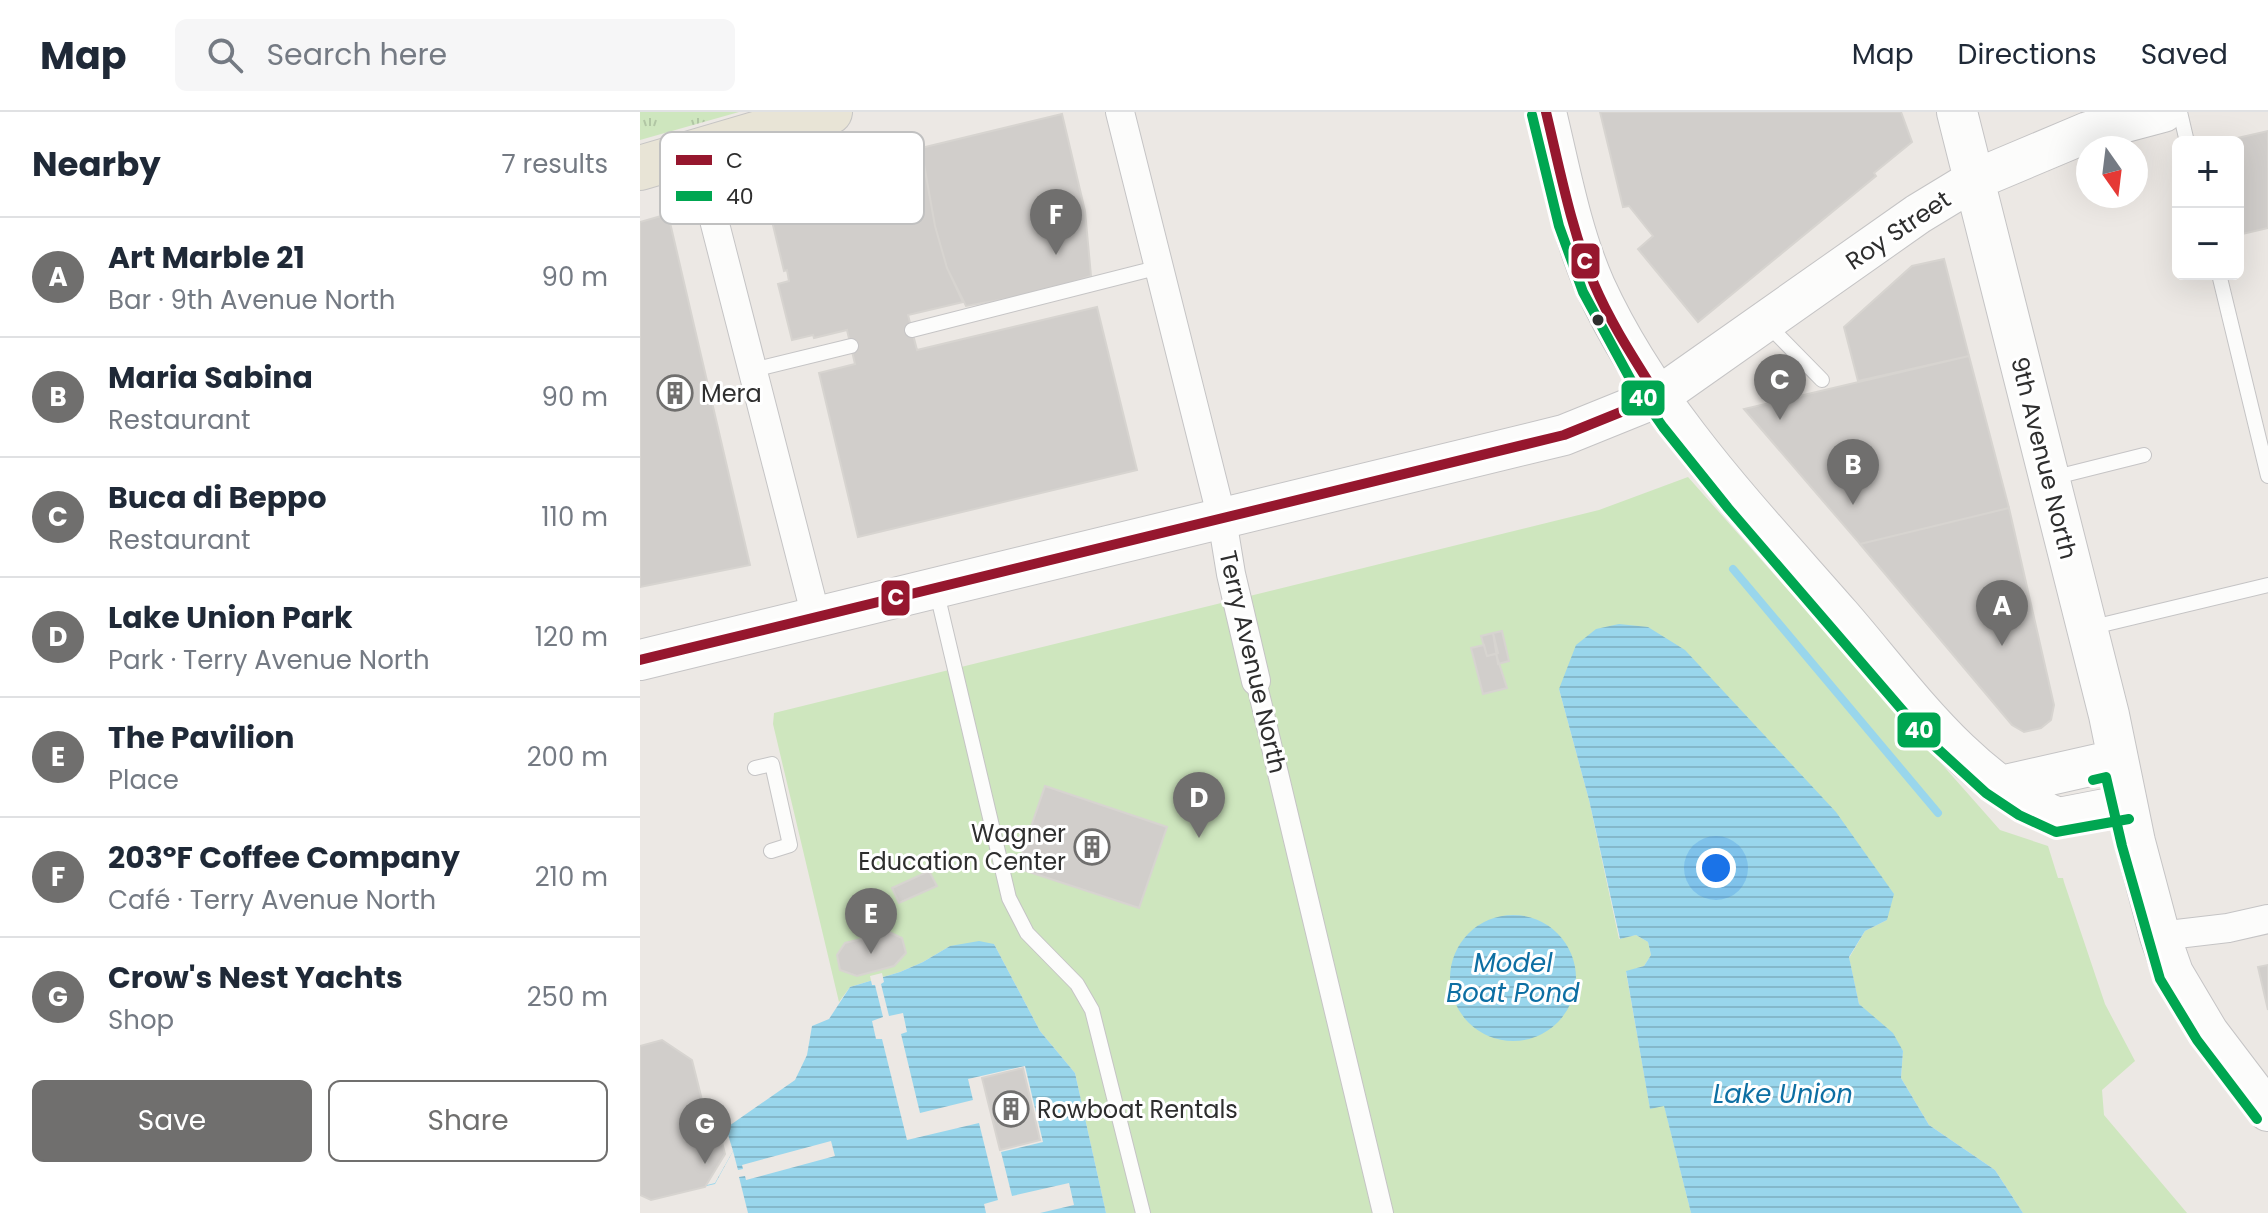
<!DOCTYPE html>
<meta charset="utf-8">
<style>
body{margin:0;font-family:Poppins,sans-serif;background:#f6f6f7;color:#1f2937}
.controls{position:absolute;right:24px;top:24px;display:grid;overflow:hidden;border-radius:12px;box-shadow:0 8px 32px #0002}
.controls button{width:72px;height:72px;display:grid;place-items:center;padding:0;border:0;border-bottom:2px solid #e0e1e3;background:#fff;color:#1f2937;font:40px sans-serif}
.compass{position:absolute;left:1436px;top:24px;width:72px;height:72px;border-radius:50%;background:#fff;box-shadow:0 8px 32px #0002;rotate:166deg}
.you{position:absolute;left:1076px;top:756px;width:28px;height:28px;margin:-20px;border:6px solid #fff;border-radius:50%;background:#1a73e8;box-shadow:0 0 0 12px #1a73e833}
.badge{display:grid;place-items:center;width:52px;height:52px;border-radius:50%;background:#706f6e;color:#fff;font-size:26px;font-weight:700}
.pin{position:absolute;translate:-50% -66px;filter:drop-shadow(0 2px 4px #0008)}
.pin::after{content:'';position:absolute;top:42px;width:28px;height:24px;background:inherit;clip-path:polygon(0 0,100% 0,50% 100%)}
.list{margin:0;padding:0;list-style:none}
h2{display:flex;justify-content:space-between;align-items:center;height:104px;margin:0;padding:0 32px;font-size:34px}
h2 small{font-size:26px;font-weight:400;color:#747a83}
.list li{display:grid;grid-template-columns:52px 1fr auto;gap:24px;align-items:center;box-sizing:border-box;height:120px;padding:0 32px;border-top:2px solid #e0e1e3}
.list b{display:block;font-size:30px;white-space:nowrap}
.list p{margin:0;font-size:26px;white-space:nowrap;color:#747a83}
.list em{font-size:26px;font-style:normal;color:#747a83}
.actions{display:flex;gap:16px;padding:24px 32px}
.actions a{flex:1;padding:18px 0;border:2px solid #706f6e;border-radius:12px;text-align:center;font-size:28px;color:#706f6e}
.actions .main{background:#706f6e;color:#fff}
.icon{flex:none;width:44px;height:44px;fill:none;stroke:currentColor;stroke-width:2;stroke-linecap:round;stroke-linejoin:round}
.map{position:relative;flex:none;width:1628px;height:1101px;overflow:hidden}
header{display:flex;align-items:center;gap:48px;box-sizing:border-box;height:112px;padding:0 40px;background:#fff;border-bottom:2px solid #e0e1e3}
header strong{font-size:38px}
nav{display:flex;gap:44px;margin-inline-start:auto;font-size:28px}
.search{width:560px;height:72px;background:#f6f6f7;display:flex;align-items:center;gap:20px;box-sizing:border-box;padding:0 28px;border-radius:12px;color:#747a83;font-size:30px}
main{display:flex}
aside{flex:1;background:#fff}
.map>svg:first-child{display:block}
.grass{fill:url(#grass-tufts)}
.park{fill:#cee6be}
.water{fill:url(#water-rules)}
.pier{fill:#ece8e4}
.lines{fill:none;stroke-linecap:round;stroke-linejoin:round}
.stream{stroke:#99d6ec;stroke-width:8}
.building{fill:#d1cecb;stroke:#d7d4d0;stroke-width:2}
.service-casing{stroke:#c5c4c5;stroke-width:16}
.pedestrian-casing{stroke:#c5c4c5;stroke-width:22}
.minor-casing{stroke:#c5c4c5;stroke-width:30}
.secondary-casing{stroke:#c5c4c5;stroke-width:42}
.primary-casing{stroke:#c6c5c4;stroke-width:46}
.service{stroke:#fcfcfb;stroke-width:14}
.pedestrian{stroke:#fcfcfb;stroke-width:20}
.minor{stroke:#fcfcfb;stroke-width:28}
.secondary{stroke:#fcfcfb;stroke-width:40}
.primary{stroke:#e8e4d6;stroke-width:44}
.bus-1-casing{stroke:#fff;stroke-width:16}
.bus-2-casing{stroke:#fff;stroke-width:16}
.bus-1{stroke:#96172e;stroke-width:10}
.bus-2{stroke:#00a651;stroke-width:10}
.bus-dot{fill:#2e2e2e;stroke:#fff;stroke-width:3}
.labels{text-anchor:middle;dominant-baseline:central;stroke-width:6;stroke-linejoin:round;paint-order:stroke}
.street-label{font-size:24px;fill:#2e2e2e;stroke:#fff}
.poi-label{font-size:24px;fill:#2e2e2e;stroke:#fff;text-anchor:start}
.water-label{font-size:26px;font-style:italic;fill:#0d6fa3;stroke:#fff}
.key{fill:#fff;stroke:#c0c0c0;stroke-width:2}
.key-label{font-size:22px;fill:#2e2e2e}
.line-badge{stroke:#fff;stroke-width:3}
.badge-label{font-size:22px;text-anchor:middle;font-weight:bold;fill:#fff}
</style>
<header>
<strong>Map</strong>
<div class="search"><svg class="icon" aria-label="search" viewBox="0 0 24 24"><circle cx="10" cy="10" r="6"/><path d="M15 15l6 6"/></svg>Search here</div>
<nav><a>Map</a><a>Directions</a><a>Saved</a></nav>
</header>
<main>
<aside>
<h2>Nearby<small>7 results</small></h2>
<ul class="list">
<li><span class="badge">A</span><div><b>Art Marble 21</b><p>Bar · 9th Avenue North</p></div><em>90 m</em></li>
<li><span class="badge">B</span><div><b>Maria Sabina</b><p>Restaurant</p></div><em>90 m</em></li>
<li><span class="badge">C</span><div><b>Buca di Beppo</b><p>Restaurant</p></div><em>110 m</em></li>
<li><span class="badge">D</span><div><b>Lake Union Park</b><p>Park · Terry Avenue North</p></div><em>120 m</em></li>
<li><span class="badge">E</span><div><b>The Pavilion</b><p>Place</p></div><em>200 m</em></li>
<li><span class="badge">F</span><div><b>203ºF Coffee Company</b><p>Café · Terry Avenue North</p></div><em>210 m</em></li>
<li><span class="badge">G</span><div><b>Crow's Nest Yachts</b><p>Shop</p></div><em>250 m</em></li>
</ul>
<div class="actions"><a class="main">Save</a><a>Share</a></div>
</aside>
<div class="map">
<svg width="1628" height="1101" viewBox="0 0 1628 1101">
<defs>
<pattern id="grass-tufts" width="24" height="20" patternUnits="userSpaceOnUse" patternTransform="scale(2)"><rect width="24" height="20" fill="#cee6be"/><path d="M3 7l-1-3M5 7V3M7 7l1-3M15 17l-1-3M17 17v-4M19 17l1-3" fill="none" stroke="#b1c6a4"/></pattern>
<pattern id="water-rules" width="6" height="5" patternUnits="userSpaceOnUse" patternTransform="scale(2)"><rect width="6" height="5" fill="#99d6ec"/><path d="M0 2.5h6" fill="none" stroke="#84b8cb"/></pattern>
</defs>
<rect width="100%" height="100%" fill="#ece8e4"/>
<path class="grass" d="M 0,0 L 99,0 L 0,28 Z"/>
<path class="park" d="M 1048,365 L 1360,718 L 1408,734 L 1418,766 L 1423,766 L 1424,770 L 1465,892 L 1495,949 L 1462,978 L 1464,1003 L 1547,1101 L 1383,1101 L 1355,1058 L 1289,1013 L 1261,966 L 1263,939 L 1219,892 L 1209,846 L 1225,819 L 1247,808 L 919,577 L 949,688 L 979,827 L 996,823 L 1008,830 L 1011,843 L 1004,854 L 986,860 L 1010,996 L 1024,993 L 1051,1101 L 466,1101 L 435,961 L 400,919 L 354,832 L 310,834 L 283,850 L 260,860 L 210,875 L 199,890 L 133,612 L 134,601 L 959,398 Z"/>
<path class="water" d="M 979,512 L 1008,515 L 1045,538 L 1196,700 L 1254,782 L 1247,808 L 1225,819 L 1209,845 L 1219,892 L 1253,921 L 1263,939 L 1261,966 L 1289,1013 L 1355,1058 L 1383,1101 L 1051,1101 L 1024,994 L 1010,997 L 986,859 L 1004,854 L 1011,843 L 1008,830 L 996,823 L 980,827 L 949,688 L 919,577 L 936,533 L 956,517 Z
M810 866a63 63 0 1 1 126 0a63 63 0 1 1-126 0Z
M 339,829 L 354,832 L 400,919 L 435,961 L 466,1101 L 0,1101 L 15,1086 L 75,1071 L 93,1039 L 86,1016 L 155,968 L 167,943 L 172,914 L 189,907 L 210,875 L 260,860 L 283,850 L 310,834 Z"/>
<path class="pier" d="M 242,861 L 244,870 L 241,872 L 249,904 L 263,901 L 267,920 L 261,922 L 280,1001 L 333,988 L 328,967 L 385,954 L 403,1030 L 361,1040 L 372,1084 L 429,1071 L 434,1093 L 400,1101 L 346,1101 L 344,1092 L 358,1088 L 339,1011 L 267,1028 L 242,927 L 236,927 L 232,909 L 243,905 L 235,873 L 232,873 L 230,864 Z
M 191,1029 L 195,1044 L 106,1068 L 105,1064 L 99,1065 L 108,1101 L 0,1101 L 0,1082 L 15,1086 L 75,1072 L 93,1039 L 98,1058 L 103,1057 L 102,1053 Z"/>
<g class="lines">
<path class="stream" d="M 1093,457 L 1298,701"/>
</g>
<path class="building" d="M 960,0 L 1261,0 L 1272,30 L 1234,61 L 1236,64 L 1058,210 L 998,137 L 1013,124 L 989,94 L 983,95 Z
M 422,2 L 445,99 L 451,164 L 404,180 L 326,194 L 307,156 L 295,114 L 281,36 Z
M 1628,19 L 1628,116 L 1598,123 L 1598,30 L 1580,30 Z
M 271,50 L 273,55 L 284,52 L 295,114 L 307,156 L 323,190 L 268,203 L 277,238 L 457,195 L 497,358 L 218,425 L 179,261 L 215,252 L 207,218 L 174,226 L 173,223 L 152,228 L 138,172 L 149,169 L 147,158 L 144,159 L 126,84 Z
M 28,102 L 110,453 L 0,475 L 0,110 Z
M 1304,147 L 1329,244 L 1218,269 L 1204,215 L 1272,154 Z
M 1329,244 L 1369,396 L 1220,432 L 1104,297 Z
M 1369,396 L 1414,593 L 1411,608 L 1401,616 L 1384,620 L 1372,613 L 1220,432 Z
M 862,519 L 869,549 L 858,552 L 853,521 Z
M 853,521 L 858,541 L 847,544 L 841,524 Z
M 844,533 L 847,544 L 856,542 L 867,576 L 843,582 L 831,536 Z
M 405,674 L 527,715 L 499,796 L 377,756 Z
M 289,759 L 297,774 L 259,791 L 252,776 Z
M 249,820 L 262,826 L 266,841 L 254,854 L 217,864 L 200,858 L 197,843 L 205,831 Z
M 1628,853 L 1628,898 L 1618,855 Z
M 22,928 L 52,948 L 65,1000 L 76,1006 L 85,1042 L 65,1075 L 11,1088 L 0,1083 L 0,934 Z
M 383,956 L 400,1028 L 360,1038 L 342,966 Z"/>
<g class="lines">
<defs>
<path id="service" d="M 1540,0 L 1547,30
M 1579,162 L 1628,364
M 1126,211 L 1182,268
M 272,218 L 520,155
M 113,258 L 211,234
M 1412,366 L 1504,343
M 296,477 L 369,786 L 387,821 L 437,872 L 452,898 L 503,1101
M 1449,516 L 1628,473
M 115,656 L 132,652 L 150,733 L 131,739"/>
<path id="pedestrian" d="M 616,569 L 743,1101"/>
<path id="minor" d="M 480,0 L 582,407 L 591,462 L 616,569
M 56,38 L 176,505
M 1520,824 L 1588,816 L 1628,807"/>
<path id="secondary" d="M 906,0 C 920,58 931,120 955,174 C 1012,299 1111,401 1200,503 C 1261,573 1329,673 1419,706 L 1486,693
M 1317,0 L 1469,603 L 1495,730 L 1520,824 L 1533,861 L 1568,920 L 1628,999
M 0,548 L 924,323 L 1018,285 L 1278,102 L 1334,68 L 1448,20 L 1523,0
M 1361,674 L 1476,648"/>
<path id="primary" d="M 0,56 L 190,0"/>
</defs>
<use href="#service" class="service-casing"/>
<use href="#pedestrian" class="pedestrian-casing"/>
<use href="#minor" class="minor-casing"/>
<use href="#secondary" class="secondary-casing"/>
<use href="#primary" class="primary-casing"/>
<use href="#service" class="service"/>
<use href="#pedestrian" class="pedestrian"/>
<use href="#minor" class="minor"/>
<use href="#secondary" class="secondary"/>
<use href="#primary" class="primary"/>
<defs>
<path id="bus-1" d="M 906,0 C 920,58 931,117 954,172 C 971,212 995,248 1018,285
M 0,548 L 924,323 L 1018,285"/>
<path id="bus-2" d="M 892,3 L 919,114 L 943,180 L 993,272 L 1023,315 L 1088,396 L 1288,628 L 1346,681 L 1379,703 L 1416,720 L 1489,707
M 1453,668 L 1466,665 L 1482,734 L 1520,867 L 1557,928 L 1617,1007"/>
</defs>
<use href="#bus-1" class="bus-1-casing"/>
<use href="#bus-2" class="bus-2-casing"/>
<use href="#bus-1" class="bus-1"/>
<use href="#bus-2" class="bus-2"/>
</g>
<defs>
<symbol id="building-ring" viewBox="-11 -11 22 22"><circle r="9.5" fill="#fff" stroke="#706f6e" stroke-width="1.5"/><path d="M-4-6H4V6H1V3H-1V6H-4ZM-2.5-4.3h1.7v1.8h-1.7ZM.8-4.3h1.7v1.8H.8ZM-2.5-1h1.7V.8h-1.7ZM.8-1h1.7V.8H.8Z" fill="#706f6e"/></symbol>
</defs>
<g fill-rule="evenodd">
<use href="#building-ring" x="15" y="261" width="40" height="40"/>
<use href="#building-ring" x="432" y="715" width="40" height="40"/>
<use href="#building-ring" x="351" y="977" width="40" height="40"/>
</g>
<circle class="bus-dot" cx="958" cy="208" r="7"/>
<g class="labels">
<g class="street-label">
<text transform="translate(1258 118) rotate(-34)">Roy Street</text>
<text transform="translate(1404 346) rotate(76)">9th Avenue North</text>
<text transform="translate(613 550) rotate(77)">Terry Avenue North</text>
</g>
<g class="poi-label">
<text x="61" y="281">Mera</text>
<text x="426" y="721" text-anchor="end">Wagner<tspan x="426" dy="28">Education Center</tspan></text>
<text x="397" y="997">Rowboat Rentals</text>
</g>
<g class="water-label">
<text x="873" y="851">Model<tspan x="873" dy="30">Boat Pond</tspan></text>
<text x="1143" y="982">Lake Union</text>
</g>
</g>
<rect x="20" y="20" width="264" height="92" rx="12" class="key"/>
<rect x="36" y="43" width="36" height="10" fill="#96172e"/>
<rect x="36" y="79" width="36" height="10" fill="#00a651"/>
<g class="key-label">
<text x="86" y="56">C</text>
<text x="86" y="92">40</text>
</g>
<g class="line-badge">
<rect x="930" y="130" width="31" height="38" rx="8" fill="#96172e"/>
<rect x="980" y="267" width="46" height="38" rx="8" fill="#00a651"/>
<rect x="240" y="467" width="31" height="38" rx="8" fill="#96172e"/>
<rect x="1256" y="599" width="46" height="38" rx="8" fill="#00a651"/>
</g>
<g class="badge-label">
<text x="945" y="157">C</text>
<text x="1003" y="294">40</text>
<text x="256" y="493">C</text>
<text x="1279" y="626">40</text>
</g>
</svg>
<div class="controls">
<button>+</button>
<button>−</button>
</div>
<svg class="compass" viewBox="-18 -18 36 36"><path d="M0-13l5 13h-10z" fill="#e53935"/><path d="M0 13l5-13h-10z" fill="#747a83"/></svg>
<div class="you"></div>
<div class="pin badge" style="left:1362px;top:534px">A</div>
<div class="pin badge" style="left:1213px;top:393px">B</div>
<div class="pin badge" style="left:1140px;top:308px">C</div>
<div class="pin badge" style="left:559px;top:726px">D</div>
<div class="pin badge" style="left:231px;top:842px">E</div>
<div class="pin badge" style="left:416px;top:143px">F</div>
<div class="pin badge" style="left:65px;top:1052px">G</div>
</div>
</main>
